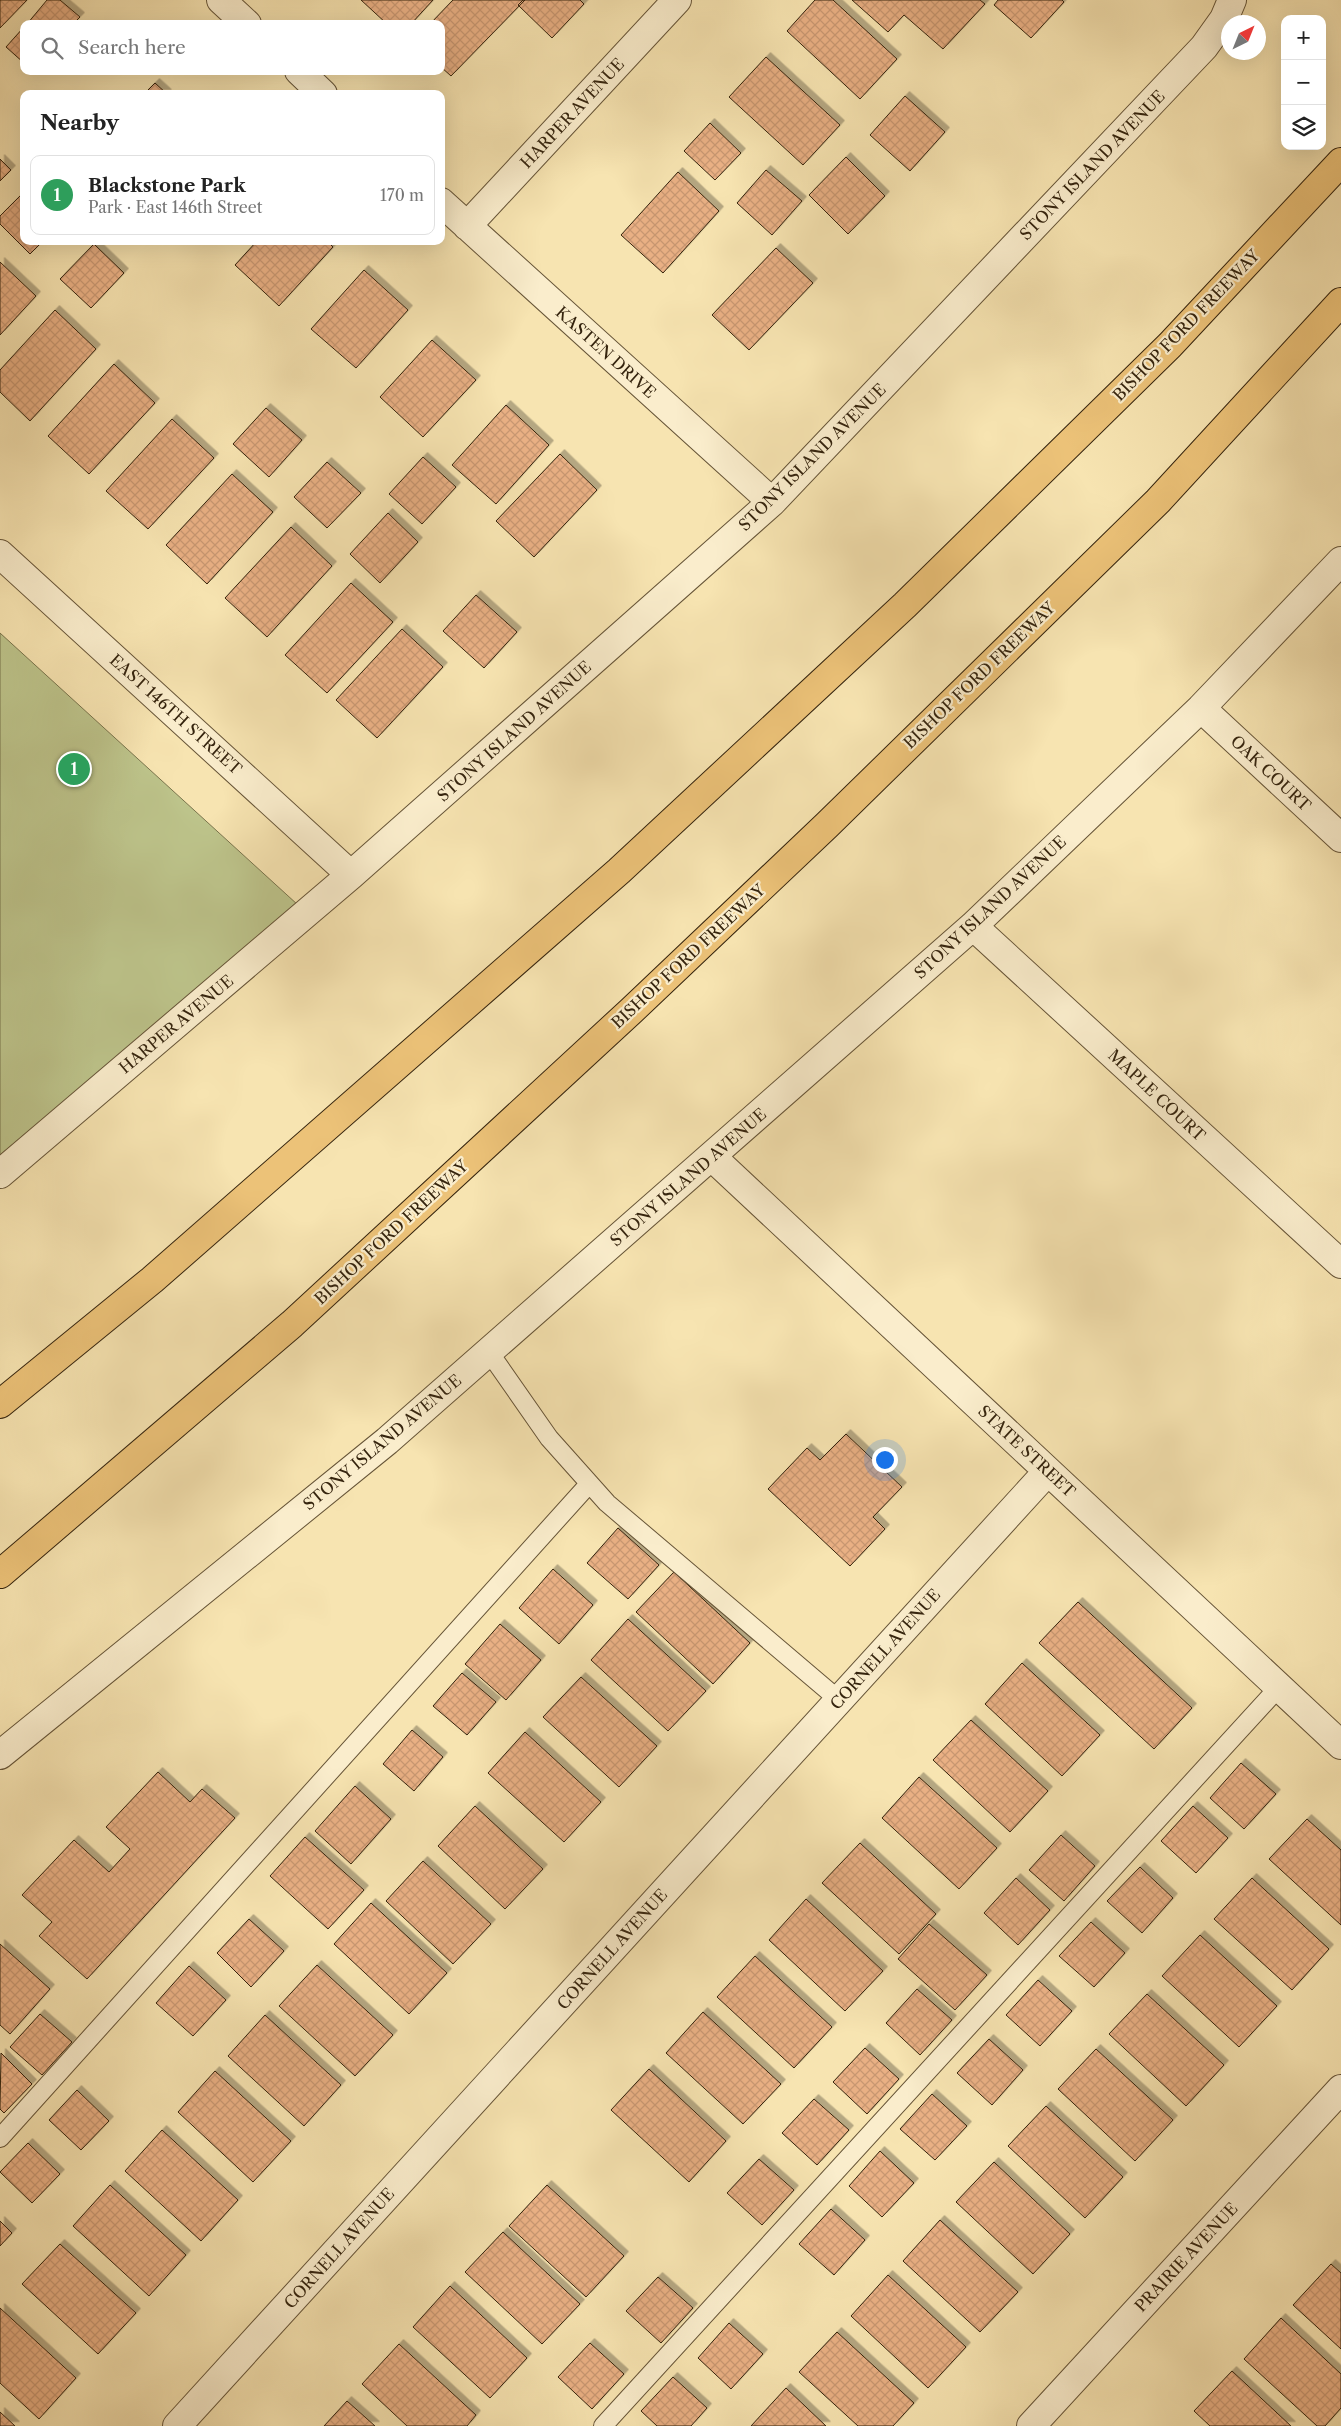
<!DOCTYPE html>
<meta charset="utf-8">
<style>
body{margin:0;font-family:"Libre Caslon Text",serif;background:#f6f6f6;color:#222}
.controls{position:absolute;right:15px;top:15px;display:grid;overflow:hidden;border-radius:10px;box-shadow:0 5px 20px #0002}
.controls button{width:45px;height:45px;display:grid;place-items:center;padding:0;border:0;border-bottom:1px solid #e0e0e0;background:#fff;color:#222;font:25px sans-serif}
.compass{position:absolute;left:1221px;top:15px;width:45px;height:45px;border-radius:50%;background:#fff;box-shadow:0 5px 20px #0002;rotate:43deg}
.you{position:absolute;left:884px;top:1459px;width:18px;height:18px;margin:-12px;border:4px solid #fff;border-radius:50%;background:#1a73e8;box-shadow:0 0 0 8px #1a73e833}
.badge{display:grid;place-items:center;width:32px;height:32px;border-radius:50%;background:#111827;color:#fff;font-size:16px;font-weight:700}
.pin{position:absolute;translate:-50% -50%;border:2px solid #fff;box-shadow:0 1px 5px #0006}
.list{margin:0;padding:0;list-style:none}
h2{display:flex;justify-content:space-between;align-items:center;height:65px;margin:0;padding:0 20px;font-size:21px}
h2 small{font-size:16px;font-weight:400;color:#767676}
.list li{display:grid;grid-template-columns:32px 1fr auto;gap:15px;align-items:center;box-sizing:border-box;height:80px;margin:0 10px 10px;padding:0 10px;border:1px solid #e0e0e0;border-radius:10px}
.list b{display:block;font-size:19px;white-space:nowrap}
.list p{margin:0;font-size:16px;white-space:nowrap;color:#767676}
.list em{font-size:16px;font-style:normal;color:#767676}
.icon{flex:none;width:28px;height:28px;fill:none;stroke:currentColor;stroke-width:2;stroke-linecap:round;stroke-linejoin:round}
.map{position:relative;flex:none;width:1341px;height:2426px;overflow:hidden}
.search{position:absolute;background:#fff;box-shadow:0 5px 20px #0002;left:20px;top:20px;width:425px;height:55px;display:flex;align-items:center;gap:12px;box-sizing:border-box;padding:0 18px;border-radius:10px;color:#767676;font-size:19px}
.panel{position:absolute;background:#fff;box-shadow:0 5px 20px #0002;left:20px;top:90px;width:425px;height:155px;border-radius:10px}
.map>svg:first-child{display:block}
.park{fill:#bdc48b;stroke:#79744c}
.building{fill:url(#building-cross-hatch);stroke:#35240e;filter:url(#shadow)}
.lines{fill:none;stroke-linecap:round;stroke-linejoin:round}
.service-casing{stroke:#665437;stroke-width:20}
.minor-casing{stroke:#665437;stroke-width:30}
.motorway-casing{stroke:#35240e;stroke-width:30}
.service{stroke:#faedcc;stroke-width:18}
.minor{stroke:#faedcc;stroke-width:28}
.motorway{stroke:#ecc278;stroke-width:28}
.labels{text-anchor:middle;dominant-baseline:central;stroke-width:4.5;stroke-linejoin:round;paint-order:stroke}
.street-label{font-size:16px;fill:#35240e;stroke:#faedcc}
</style>
<div class="map">
<svg width="1341" height="2426" viewBox="0 0 1341 2426">
<defs>
<pattern id="building-cross-hatch" width="8" height="8" patternUnits="userSpaceOnUse" patternTransform="scale(1.25)"><rect width="8" height="8" fill="#e9b084"/><path d="M0 0l8 8M0 8l8-8" fill="none" stroke="#c89771"/></pattern>
<filter id="shadow"><feDropShadow dx="4.5" dy="-4.5" stdDeviation="0" flood-color="#0004"/></filter>
</defs>
<rect width="100%" height="100%" fill="#f7e4b1"/>
<filter id="stains"><feTurbulence type="fractalNoise" baseFrequency=".004" numOctaves="4"/><feColorMatrix values="0 0 0 0 .2 0 0 0 0 .09 0 0 0 0 .02 0 0 0 .5 -.17"/></filter>
<radialGradient id="worn" r=".72"><stop offset=".6" stop-color="#630" stop-opacity="0"/><stop offset="1" stop-color="#630" stop-opacity=".3"/></radialGradient>
<path class="park" d="M 0,633 L 298,905 L 0,1155 Z"/>
<path class="building" d="M 0,0 L 27,0 L 0,28 Z
M 47,0 L 60,0 L 80,17 L 73,24 L 27,24 Z
M 361,0 L 433,0 L 411,24 L 387,24 Z
M 453,0 L 525,0 L 451,76 L 441,67 L 441,24 L 430,24 Z
M 523,0 L 580,0 L 584,4 L 552,38 L 518,5 Z
M 815,0 L 833,0 L 897,59 L 860,99 L 787,31 Z
M 852,0 L 980,0 L 985,4 L 943,49 L 904,15 L 888,32 Z
M 998,0 L 1062,0 L 1064,2 L 1031,38 L 994,5 Z
M 24,27 L 24,63 L 6,47 Z
M 766,57 L 840,125 L 803,165 L 729,97 Z
M 155,83 L 167,94 L 144,94 Z
M 905,96 L 945,132 L 910,171 L 870,135 Z
M 710,123 L 741,153 L 715,180 L 684,151 Z
M 846,157 L 885,196 L 848,234 L 809,195 Z
M 0,159 L 11,170 L 0,181 Z
M 766,170 L 802,201 L 772,235 L 737,203 Z
M 678,172 L 719,211 L 663,273 L 621,235 Z
M 24,192 L 24,241 L 43,241 L 30,254 L 0,224 L 0,216 Z
M 257,241 L 327,241 L 333,247 L 279,306 L 235,265 Z
M 94,244 L 124,273 L 91,308 L 60,279 Z
M 776,248 L 813,283 L 749,350 L 712,315 Z
M 0,262 L 36,296 L 0,335 Z
M 364,270 L 408,310 L 356,368 L 311,329 Z
M 55,310 L 96,349 L 30,421 L 0,392 L 0,370 Z
M 432,340 L 476,380 L 423,437 L 380,397 Z
M 114,364 L 155,403 L 89,474 L 48,436 Z
M 506,405 L 549,445 L 496,504 L 452,465 Z
M 266,408 L 302,440 L 269,477 L 233,444 Z
M 172,419 L 214,458 L 148,529 L 106,491 Z
M 560,454 L 597,490 L 534,557 L 496,521 Z
M 423,457 L 456,487 L 422,524 L 389,494 Z
M 327,462 L 361,493 L 327,528 L 294,497 Z
M 232,474 L 273,512 L 207,584 L 166,545 Z
M 388,513 L 418,542 L 380,583 L 350,554 Z
M 291,527 L 332,566 L 267,637 L 225,598 Z
M 351,583 L 393,622 L 327,693 L 285,655 Z
M 476,595 L 517,632 L 484,668 L 443,631 Z
M 402,629 L 443,667 L 377,738 L 336,700 Z
M 846,1434 L 902,1487 L 873,1517 L 885,1529 L 850,1566 L 768,1489 L 807,1448 L 820,1460 Z
M 618,1528 L 659,1565 L 628,1599 L 587,1563 Z
M 553,1569 L 593,1605 L 559,1644 L 519,1608 Z
M 674,1572 L 750,1643 L 713,1684 L 636,1612 Z
M 1078,1602 L 1192,1708 L 1154,1749 L 1039,1643 Z
M 628,1619 L 706,1691 L 668,1731 L 591,1660 Z
M 500,1624 L 541,1660 L 506,1700 L 465,1664 Z
M 1022,1663 L 1100,1735 L 1062,1776 L 985,1704 Z
M 462,1673 L 496,1702 L 467,1735 L 433,1706 Z
M 581,1677 L 657,1746 L 619,1787 L 543,1717 Z
M 971,1720 L 1048,1791 L 1010,1832 L 933,1760 Z
M 412,1730 L 443,1757 L 414,1791 L 383,1764 Z
M 525,1732 L 601,1802 L 564,1842 L 488,1773 Z
M 1241,1763 L 1276,1794 L 1244,1829 L 1210,1798 Z
M 158,1772 L 190,1802 L 202,1789 L 235,1818 L 87,1979 L 39,1936 L 52,1922 L 22,1895 L 74,1840 L 109,1872 L 130,1849 L 106,1827 Z
M 919,1777 L 997,1848 L 959,1889 L 882,1818 Z
M 355,1786 L 391,1819 L 351,1864 L 315,1831 Z
M 475,1806 L 543,1869 L 505,1909 L 438,1846 Z
M 1193,1806 L 1228,1838 L 1196,1873 L 1161,1841 Z
M 1307,1819 L 1341,1850 L 1341,1925 L 1269,1859 Z
M 1061,1835 L 1095,1866 L 1064,1901 L 1029,1870 Z
M 305,1837 L 364,1890 L 328,1929 L 270,1876 Z
M 860,1843 L 936,1914 L 899,1954 L 822,1883 Z
M 423,1861 L 491,1924 L 453,1964 L 386,1901 Z
M 1140,1867 L 1173,1898 L 1142,1933 L 1107,1901 Z
M 1016,1878 L 1050,1910 L 1018,1945 L 984,1913 Z
M 1252,1878 L 1329,1949 L 1292,1990 L 1214,1919 Z
M 806,1899 L 883,1971 L 845,2011 L 769,1940 Z
M 371,1903 L 447,1973 L 409,2014 L 334,1944 Z
M 249,1919 L 284,1951 L 251,1987 L 217,1953 Z
M 1091,1922 L 1125,1953 L 1094,1987 L 1059,1956 Z
M 929,1924 L 987,1975 L 955,2010 L 898,1959 Z
M 1200,1935 L 1277,2006 L 1239,2047 L 1162,1976 Z
M 0,1944 L 50,1989 L 10,2034 L 0,2025 Z
M 755,1956 L 832,2027 L 794,2068 L 717,1997 Z
M 317,1965 L 393,2035 L 355,2076 L 279,2006 Z
M 189,1966 L 226,2000 L 193,2036 L 156,2003 Z
M 1038,1980 L 1072,2011 L 1040,2046 L 1006,2015 Z
M 917,1989 L 952,2020 L 920,2055 L 886,2023 Z
M 1147,1994 L 1224,2065 L 1186,2106 L 1109,2034 Z
M 703,2012 L 781,2084 L 743,2124 L 666,2053 Z
M 40,2014 L 72,2042 L 42,2075 L 10,2047 Z
M 265,2015 L 341,2085 L 304,2126 L 228,2056 Z
M 989,2039 L 1023,2070 L 992,2105 L 957,2073 Z
M 865,2048 L 899,2079 L 867,2114 L 833,2082 Z
M 1096,2049 L 1173,2120 L 1135,2161 L 1058,2089 Z
M 1,2053 L 32,2084 L 4,2113 L 0,2109 Z
M 649,2069 L 726,2141 L 689,2182 L 611,2110 Z
M 215,2071 L 291,2141 L 253,2182 L 178,2112 Z
M 77,2090 L 109,2121 L 81,2150 L 49,2120 Z
M 932,2094 L 967,2126 L 935,2160 L 900,2129 Z
M 814,2099 L 849,2130 L 817,2165 L 782,2133 Z
M 1046,2106 L 1123,2177 L 1085,2218 L 1008,2146 Z
M 162,2130 L 238,2200 L 201,2241 L 125,2171 Z
M 28,2143 L 60,2174 L 32,2203 L 0,2172 Z
M 880,2151 L 914,2183 L 882,2217 L 849,2186 Z
M 759,2159 L 794,2190 L 762,2225 L 727,2193 Z
M 994,2162 L 1070,2234 L 1033,2274 L 956,2202 Z
M 110,2185 L 186,2255 L 149,2296 L 73,2226 Z
M 547,2185 L 624,2256 L 586,2297 L 509,2226 Z
M 831,2209 L 865,2240 L 834,2275 L 799,2244 Z
M 940,2220 L 1018,2292 L 980,2332 L 903,2261 Z
M 0,2221 L 12,2233 L 0,2246 Z
M 503,2232 L 580,2304 L 542,2344 L 465,2272 Z
M 60,2244 L 136,2313 L 98,2354 L 22,2284 Z
M 1331,2264 L 1341,2273 L 1341,2349 L 1293,2305 Z
M 888,2275 L 966,2347 L 928,2388 L 851,2316 Z
M 658,2277 L 693,2308 L 661,2343 L 626,2311 Z
M 450,2286 L 527,2358 L 490,2398 L 413,2327 Z
M 0,2308 L 76,2378 L 39,2419 L 0,2383 Z
M 1281,2318 L 1341,2374 L 1341,2408 L 1325,2426 L 1317,2426 L 1244,2359 Z
M 729,2323 L 763,2354 L 731,2389 L 698,2358 Z
M 837,2332 L 914,2403 L 893,2426 L 858,2426 L 799,2372 Z
M 590,2343 L 624,2374 L 592,2409 L 558,2377 Z
M 399,2344 L 476,2415 L 467,2426 L 407,2426 L 362,2384 Z
M 1232,2371 L 1291,2426 L 1210,2426 L 1194,2411 Z
M 673,2377 L 707,2408 L 691,2426 L 657,2426 L 641,2411 Z
M 786,2388 L 826,2426 L 751,2426 Z
M 347,2401 L 375,2426 L 324,2426 Z
M 0,2412 L 15,2426 L 0,2426 Z"/>
<g class="lines">
<defs>
<path id="service" d="M 489,1352 L 549,1438 L 607,1503 L 839,1700
M 0,2138 L 589,1484
M 603,2426 L 1279,1687"/>
<path id="minor" d="M 221,0 L 247,24
M 299,71 L 323,94
M 441,202 L 772,502
M 467,226 L 677,0
M 0,554 L 351,875
M 1201,708 L 1341,838
M 973,926 L 1341,1264
M 712,1157 L 1341,1745
M 0,1174 L 351,875 L 772,502 L 1204,47 L 1224,19 L 1232,0
M 0,1755 L 387,1441 L 973,926 L 1201,708 L 1341,561
M 177,2426 L 1048,1471
M 1031,2426 L 1341,2089"/>
<path id="motorway" d="M 0,1404 L 152,1280 L 619,871 L 905,605 L 1170,345 L 1341,162
M 0,1574 L 292,1324 L 631,1011 L 827,825 L 1158,501 L 1341,302"/>
</defs>
<use href="#service" class="service-casing"/>
<use href="#minor" class="minor-casing"/>
<use href="#motorway" class="motorway-casing"/>
<use href="#service" class="service"/>
<use href="#minor" class="minor"/>
<use href="#motorway" class="motorway"/>
</g>
<g class="labels">
<g class="street-label">
<text transform="translate(572 113) rotate(-47)">HARPER AVENUE</text>
<text transform="translate(1092 165) rotate(-46)">STONY ISLAND AVENUE</text>
<text transform="translate(1186 325) rotate(-46)">BISHOP FORD FREEWAY</text>
<text transform="translate(606 352) rotate(42)">KASTEN DRIVE</text>
<text transform="translate(812 457) rotate(-45)">STONY ISLAND AVENUE</text>
<text transform="translate(979 675) rotate(-44)">BISHOP FORD FREEWAY</text>
<text transform="translate(176 714) rotate(42)">EAST 146TH STREET</text>
<text transform="translate(514 731) rotate(-42)">STONY ISLAND AVENUE</text>
<text transform="translate(1271 773) rotate(43)">OAK COURT</text>
<text transform="translate(990 907) rotate(-43)">STONY ISLAND AVENUE</text>
<text transform="translate(688 956) rotate(-43)">BISHOP FORD FREEWAY</text>
<text transform="translate(176 1024) rotate(-40)">HARPER AVENUE</text>
<text transform="translate(1157 1095) rotate(43)">MAPLE COURT</text>
<text transform="translate(688 1177) rotate(-41)">STONY ISLAND AVENUE</text>
<text transform="translate(391 1232) rotate(-43)">BISHOP FORD FREEWAY</text>
<text transform="translate(382 1442) rotate(-40)">STONY ISLAND AVENUE</text>
<text transform="translate(1027 1451) rotate(43)">STATE STREET</text>
<text transform="translate(885 1649) rotate(-48)">CORNELL AVENUE</text>
<text transform="translate(612 1949) rotate(-48)">CORNELL AVENUE</text>
<text transform="translate(339 2248) rotate(-48)">CORNELL AVENUE</text>
<text transform="translate(1186 2257) rotate(-47)">PRAIRIE AVENUE</text>
</g>
</g>
<rect width="100%" height="100%" filter="url(#stains)"/>
<rect width="100%" height="100%" fill="url(#worn)"/>
</svg>
<div class="controls">
<button>+</button>
<button>−</button>
<button><svg class="icon" aria-label="layers" viewBox="0 0 24 24"><path d="M12 4l9 5-9 5-9-5zM3 14l9 5 9-5"/></svg></button>
</div>
<svg class="compass" viewBox="-18 -18 36 36"><path d="M0-13l5 13h-10z" fill="#e53935"/><path d="M0 13l5-13h-10z" fill="#767676"/></svg>
<div class="you"></div>
<div class="pin badge" style="left:74px;top:769px;background:#2e9e5b">1</div>
<div class="search"><svg class="icon" aria-label="search" viewBox="0 0 24 24"><circle cx="10" cy="10" r="6"/><path d="M15 15l6 6"/></svg>Search here</div>
<section class="panel">
<h2>Nearby<small></small></h2>
<ul class="list">
<li><span class="badge" style="background:#2e9e5b">1</span><div><b>Blackstone Park</b><p>Park · East 146th Street</p></div><em>170 m</em></li>
</ul>
</section>
</div>
